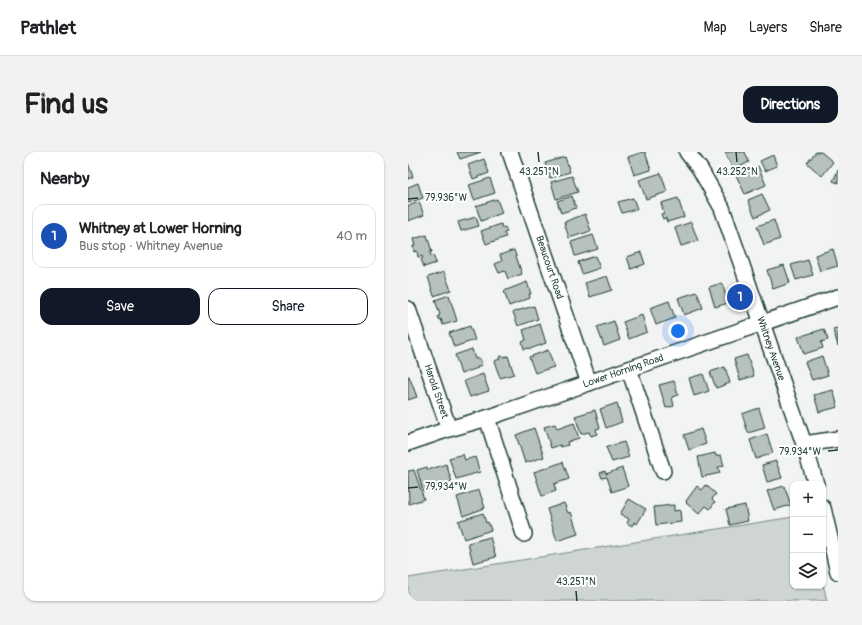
<!DOCTYPE html>
<meta charset="utf-8">
<style>
body{margin:0;font-family:Pangolin,sans-serif;background:#f2f2f2;color:#202124}
.controls{position:absolute;right:12px;bottom:12px;display:grid;overflow:hidden;border-radius:8px;box-shadow:0 1px 3px #0004}
.controls button{width:36px;height:36px;display:grid;place-items:center;padding:0;border:0;border-bottom:1px solid #e0e0e0;background:#fff;color:#202124;font:20px sans-serif}
.you{position:absolute;left:270px;top:179px;width:14px;height:14px;margin:-10px;border:3px solid #fff;border-radius:50%;background:#1a73e8;box-shadow:0 0 0 6px #1a73e833}
.badge{display:grid;place-items:center;width:26px;height:26px;border-radius:50%;background:#111827;color:#fff;font-size:13px;font-weight:700}
.pin{position:absolute;translate:-50% -50%;border:2px solid #fff;box-shadow:0 1px 4px #0006}
.list{margin:0;padding:0;list-style:none}
h2{display:flex;justify-content:space-between;align-items:center;height:52px;margin:0;padding:0 16px;font-size:17px}
h2 small{font-size:13px;font-weight:400;color:#757577}
.list li{display:grid;grid-template-columns:26px 1fr auto;gap:12px;align-items:center;box-sizing:border-box;height:64px;margin:0 8px 8px;padding:0 8px;border:1px solid #e0e0e0;border-radius:12px}
.list b{display:block;font-size:15px;white-space:nowrap}
.list p{margin:0;font-size:13px;white-space:nowrap;color:#757577}
.list em{font-size:13px;font-style:normal;color:#757577}
.actions{display:flex;gap:8px;padding:12px 16px}
.actions a{flex:1;padding:9px 0;border:1px solid #111827;border-radius:12px;text-align:center;font-size:14px;color:#111827}
.actions .main{background:#111827;color:#fff}
.icon{flex:none;width:22px;height:22px;fill:none;stroke:currentColor;stroke-width:2;stroke-linecap:round;stroke-linejoin:round}
.map{position:relative;flex:none;width:430px;height:449px;overflow:hidden;border-radius:12px}
header{display:flex;align-items:center;gap:24px;box-sizing:border-box;height:56px;padding:0 20px;background:#fff;border-bottom:1px solid #e0e0e0}
header strong{font-size:19px}
nav{display:flex;gap:22px;margin-inline-start:auto;font-size:14px}
.intro{display:flex;align-items:center;justify-content:space-between;box-sizing:border-box;height:96px;padding:0 24px}
h1{margin:0;font-size:28px}
.button{padding:10px 18px;border-radius:12px;background:#111827;color:#fff;font-size:14px;font-weight:700}
main{display:flex;gap:24px;padding:0 24px}
aside{flex:1;background:#fff;border-radius:12px;box-shadow:0 1px 3px #0004}
.map>svg:first-child{display:block}
.green{fill:#ced5d3;stroke:#768984}
.building{fill:#b7c1bd;stroke:#1f3d34}
.lines{fill:none;stroke-linecap:round;stroke-linejoin:round}
.minor-casing{stroke:#1f3d34;stroke-width:18}
.minor{stroke:#fff;stroke-width:15}
.ticks{fill:none;stroke:#1f3d34;stroke-width:1.5}
.labels{text-anchor:middle;dominant-baseline:central;stroke-width:4;stroke-linejoin:round;paint-order:stroke}
.street-label{font-size:10px;fill:#1f3d34;stroke:#fff}
.ticks-label{font-size:10px;text-anchor:middle;fill:#1f3d34;stroke:#fff;stroke-width:4;stroke-linejoin:round;paint-order:stroke}
</style>
<header>
<strong>Pathlet</strong>
<nav><a>Map</a><a>Layers</a><a>Share</a></nav>
</header>
<div class="intro"><h1>Find us</h1><a class="button">Directions</a></div>
<main>
<aside>
<h2>Nearby<small></small></h2>
<ul class="list">
<li><span class="badge" style="background:#1a4fb4">1</span><div><b>Whitney at Lower Horning</b><p>Bus stop · Whitney Avenue</p></div><em>40 m</em></li>
</ul>
<div class="actions"><a class="main">Save</a><a>Share</a></div>
</aside>
<div class="map">
<svg width="430" height="449" viewBox="0 0 430 449">
<rect width="100%" height="100%" fill="#f2f3f3"/>
<filter id="ink" filterUnits="userSpaceOnUse"><feTurbulence type="fractalNoise" baseFrequency=".025" numOctaves="2"/><feDisplacementMap in="SourceGraphic" scale="8" xChannelSelector="R" yChannelSelector="G"/><feConvolveMatrix kernelMatrix="1 2 1 2 8 2 1 2 1" color-interpolation-filters="sRGB"/></filter>
<g filter="url(#ink)">
<path class="green" d="M 385,365 L 385,434 L 415,434 L 415,432 L 419,449 L 0,449 L 0,426 Z"/>
<path class="building" d="M 49,0 L 73,0 L 52,7 Z
M 235,0 L 237,0 L 243,18 L 226,23 L 220,5 Z
M 317,0 L 337,0 L 341,10 L 325,18 Z
M 408,0 L 413,0 L 425,10 L 414,24 L 399,11 Z
M 365,3 L 369,14 L 357,19 L 352,9 Z
M 157,5 L 162,20 L 142,26 L 137,11 Z
M 76,7 L 81,21 L 65,27 L 60,13 Z
M 0,11 L 5,25 L 0,27 Z
M 350,14 L 358,33 L 337,42 L 328,23 Z
M 430,18 L 430,31 L 425,29 Z
M 253,21 L 259,40 L 238,47 L 231,28 Z
M 164,24 L 170,40 L 148,47 L 143,30 Z
M 82,26 L 87,41 L 66,48 L 61,33 Z
M 10,31 L 15,46 L 0,51 L 0,35 Z
M 354,42 L 362,58 L 347,65 L 340,48 Z
M 164,44 L 168,56 L 153,61 L 149,49 Z
M 225,46 L 229,57 L 214,61 L 210,50 Z
M 270,46 L 276,65 L 259,70 L 258,66 L 255,67 L 253,62 L 256,61 L 253,51 Z
M 89,47 L 94,61 L 73,69 L 68,54 Z
M 11,50 L 16,63 L 0,69 L 0,54 Z
M 177,62 L 183,79 L 161,86 L 156,70 Z
M 68,65 L 71,74 L 53,79 L 50,70 Z
M 366,68 L 372,87 L 356,93 L 349,74 Z
M 283,70 L 290,89 L 273,94 L 267,76 Z
M 93,72 L 94,76 L 97,75 L 99,80 L 96,81 L 98,85 L 78,92 L 73,79 Z
M 19,83 L 24,100 L 22,100 L 23,104 L 25,103 L 28,111 L 16,115 L 13,107 L 15,106 L 14,104 L 10,105 L 9,99 L 6,100 L 5,94 L 7,94 L 5,87 Z
M 185,83 L 190,97 L 167,104 L 163,90 Z
M 425,97 L 430,114 L 412,119 L 407,103 Z
M 106,98 L 114,122 L 100,127 L 97,119 L 91,121 L 87,112 L 94,109 L 92,103 Z
M 233,100 L 237,112 L 223,117 L 219,105 Z
M 187,104 L 192,116 L 174,122 L 170,110 Z
M 400,108 L 405,123 L 388,128 L 383,113 Z
M 376,113 L 382,131 L 365,137 L 359,118 Z
M 36,120 L 43,138 L 26,144 L 20,125 Z
M 199,124 L 204,138 L 182,145 L 177,131 Z
M 119,130 L 123,142 L 121,142 L 122,146 L 101,154 L 96,139 Z
M 314,131 L 320,151 L 307,155 L 301,135 Z
M 289,140 L 295,156 L 276,163 L 270,146 Z
M 41,143 L 49,169 L 35,173 L 33,167 L 31,168 L 30,164 L 32,163 L 27,148 Z
M 261,149 L 267,166 L 248,173 L 242,156 Z
M 126,154 L 130,167 L 110,174 L 105,160 Z
M 234,163 L 239,180 L 221,187 L 215,170 Z
M 206,169 L 212,188 L 196,194 L 189,175 Z
M 132,172 L 138,191 L 122,197 L 121,196 L 116,197 L 114,190 L 118,188 L 115,178 Z
M 62,174 L 67,188 L 46,195 L 41,181 Z
M 430,176 L 430,194 L 425,177 Z
M 416,177 L 420,188 L 413,190 L 415,196 L 396,202 L 390,185 Z
M 64,197 L 67,207 L 71,206 L 74,213 L 69,215 L 70,216 L 53,222 L 47,203 Z
M 140,198 L 146,215 L 127,221 L 121,205 Z
M 339,203 L 346,224 L 332,228 L 326,207 Z
M 94,204 L 95,205 L 100,204 L 106,222 L 92,226 L 86,209 L 92,207 L 91,205 Z
M 414,204 L 420,223 L 404,228 L 397,210 Z
M 317,215 L 322,231 L 308,236 L 302,220 Z
M 75,222 L 81,239 L 62,245 L 56,229 Z
M 295,222 L 301,239 L 286,244 L 281,226 Z
M 0,224 L 1,224 L 9,245 L 0,248 Z
M 266,229 L 270,243 L 264,245 L 266,254 L 258,256 L 251,233 Z
M 425,238 L 430,255 L 411,260 L 406,243 Z
M 209,251 L 214,270 L 198,276 L 192,257 Z
M 351,256 L 357,276 L 340,281 L 334,262 Z
M 187,258 L 192,276 L 188,277 L 189,282 L 183,284 L 181,280 L 173,282 L 167,264 Z
M 166,271 L 171,286 L 159,290 L 160,293 L 153,295 L 152,293 L 143,296 L 136,275 L 147,272 L 149,277 Z
M 126,276 L 136,305 L 117,311 L 108,283 Z
M 293,277 L 298,292 L 281,298 L 276,283 Z
M 359,282 L 365,301 L 348,307 L 342,288 Z
M 216,290 L 221,305 L 204,310 L 198,295 Z
M 307,301 L 308,304 L 313,303 L 316,314 L 310,315 L 312,321 L 294,325 L 290,305 Z
M 55,302 L 57,308 L 67,305 L 72,320 L 48,327 L 41,306 Z
M 368,309 L 374,326 L 359,330 L 354,313 Z
M 155,310 L 161,327 L 146,332 L 148,339 L 134,344 L 126,320 Z
M 38,312 L 44,330 L 29,335 L 30,338 L 25,340 L 24,337 L 15,339 L 9,318 L 19,315 L 20,318 Z
M 214,316 L 220,334 L 204,340 L 199,325 L 194,326 L 192,321 L 197,319 L 198,322 Z
M 6,318 L 16,347 L 1,352 L 0,319 Z
M 298,333 L 308,342 L 304,347 L 307,350 L 302,357 L 298,354 L 291,362 L 278,351 L 279,350 L 278,349 L 289,334 L 294,338 Z
M 376,334 L 383,353 L 366,358 L 359,339 Z
M 71,338 L 77,356 L 55,364 L 49,345 Z
M 221,347 L 238,357 L 229,372 L 226,370 L 224,374 L 219,371 L 221,367 L 212,362 Z
M 156,351 L 160,361 L 163,360 L 170,382 L 149,389 L 139,357 Z
M 266,353 L 266,359 L 272,358 L 273,370 L 248,373 L 246,355 Z
M 337,353 L 340,369 L 322,373 L 318,357 Z
M 75,361 L 78,371 L 80,370 L 83,378 L 56,387 L 50,369 Z
M 82,385 L 88,405 L 65,411 L 60,391 Z"/>
<g class="lines">
<defs>
<g id="minor">
<path id="s1" d="M 102,0 L 181,231"/>
<path id="s2" d="M 279,0 L 292,17 L 314,56 L 396,292 L 408,332"/>
<path id="s3" d="M 0,157 L 41,277"/>
<path d="M 221,217 L 255,319"/>
<path d="M 79,266 L 116,382"/>
<path id="s4" d="M 0,291 L 41,277 L 79,266 L 430,145"/>
<path d="M 396,292 L 430,287"/>
<path d="M 415,356 L 430,420"/>
</g>
</defs>
<use href="#minor" class="minor-casing"/>
<use href="#minor" class="minor"/>
</g>
</g>
<path class="ticks" d="M 130,0 L 131,10M 328,0 L 329,10M 0,47 L 10,46M 420,299 L 430,298M 0,336 L 10,335M 168,439 L 169,449"/>
<g class="labels">
<g class="street-label">
<text stroke="none"><textPath href="#s1" startOffset="122">Beaucourt Road</textPath></text>
<text stroke="none"><textPath href="#s2" startOffset="215">Whitney Avenue</textPath></text>
<text stroke="none"><textPath href="#s4" startOffset="227">Lower Horning Road</textPath></text>
<text stroke="none"><textPath href="#s3" startOffset="87">Harold Street</textPath></text>
</g>
</g>
<g class="ticks-label">
<text x="131" y="23">43.251°N</text>
<text x="329" y="23">43.252°N</text>
<text x="38" y="49">79.936°W</text>
<text x="392" y="303">79.934°W</text>
<text x="38" y="338">79.934°W</text>
<text x="168" y="433">43.251°N</text>
</g>
</svg>
<div class="controls">
<button>+</button>
<button>−</button>
<button><svg class="icon" aria-label="layers" viewBox="0 0 24 24"><path d="M12 4l9 5-9 5-9-5zM3 14l9 5 9-5"/></svg></button>
</div>
<div class="you"></div>
<div class="pin badge" style="left:332px;top:145px;background:#1a4fb4">1</div>
</div>
</main>
